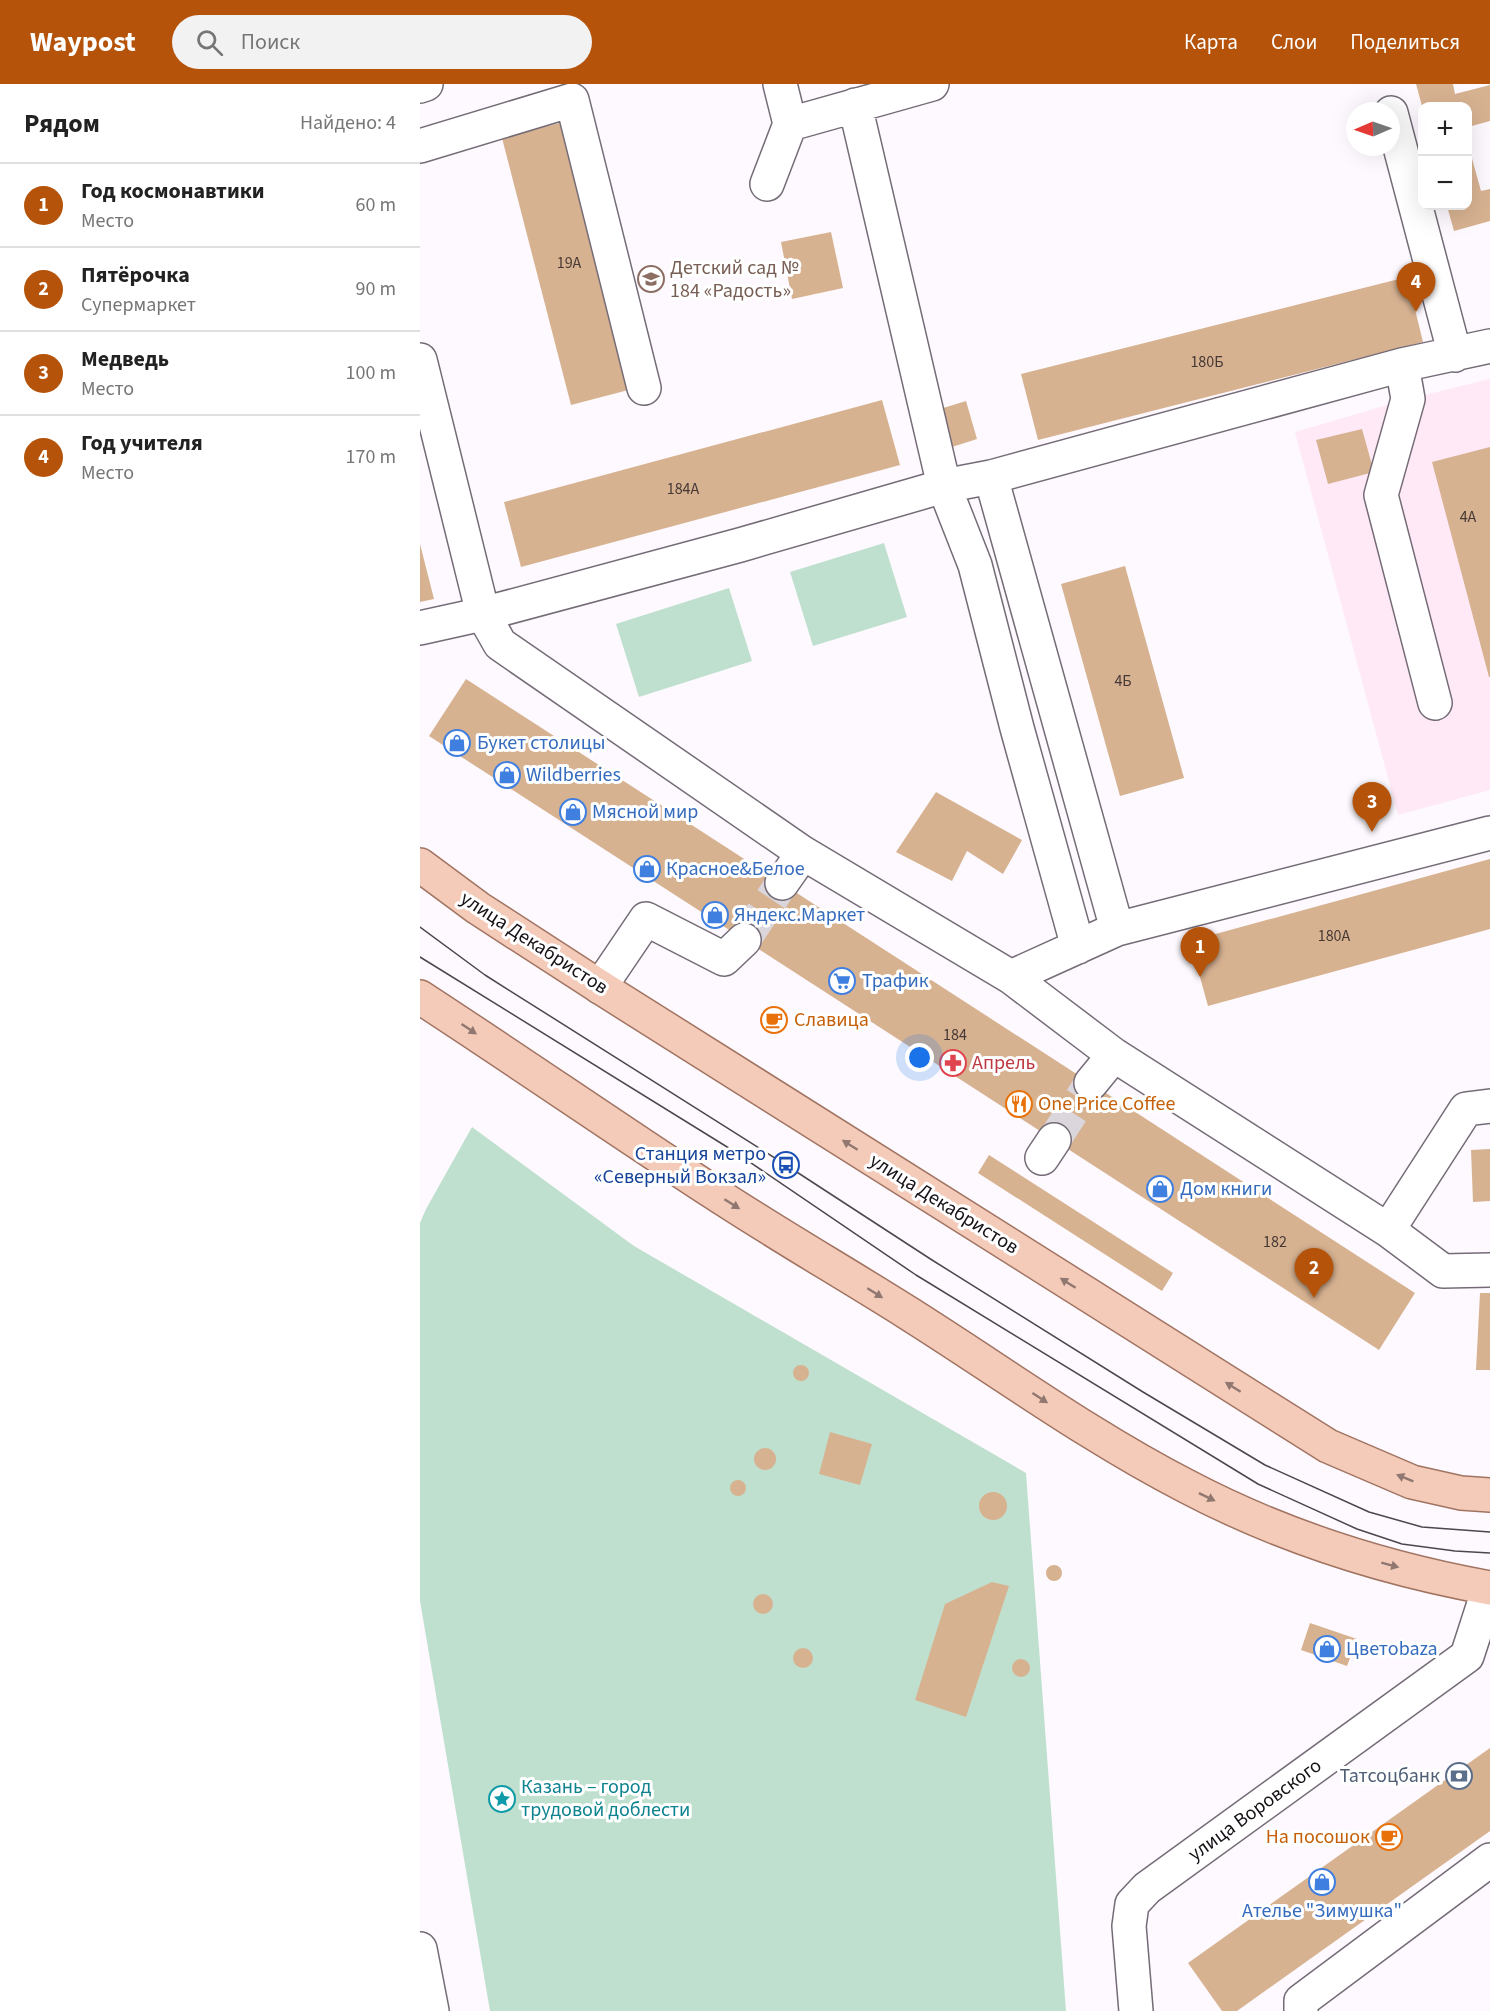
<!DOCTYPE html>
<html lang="ru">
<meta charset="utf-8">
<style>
body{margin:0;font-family:"Source Sans 3",sans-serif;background:#f2f2f2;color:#222}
.controls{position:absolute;right:18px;top:18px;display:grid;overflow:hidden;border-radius:12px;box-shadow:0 6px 24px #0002}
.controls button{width:54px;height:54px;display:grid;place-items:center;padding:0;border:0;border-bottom:2px solid #e0e0e0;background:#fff;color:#222;font:30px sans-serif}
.compass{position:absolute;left:926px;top:18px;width:54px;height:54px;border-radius:50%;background:#fff;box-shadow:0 6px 24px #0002;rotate:268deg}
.you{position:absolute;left:500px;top:974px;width:21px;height:21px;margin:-15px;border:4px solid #fff;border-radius:50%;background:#1a73e8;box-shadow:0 0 0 9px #1a73e833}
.badge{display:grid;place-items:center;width:39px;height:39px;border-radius:50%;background:#b45309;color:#fff;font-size:20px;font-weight:700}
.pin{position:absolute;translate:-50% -50px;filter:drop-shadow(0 2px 3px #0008)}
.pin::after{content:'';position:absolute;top:32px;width:21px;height:18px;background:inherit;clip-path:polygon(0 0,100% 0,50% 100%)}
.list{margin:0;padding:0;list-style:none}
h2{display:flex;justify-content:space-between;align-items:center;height:78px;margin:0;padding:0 24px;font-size:26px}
h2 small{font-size:20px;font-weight:400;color:#767676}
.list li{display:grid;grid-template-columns:39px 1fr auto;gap:18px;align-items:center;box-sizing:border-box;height:84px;padding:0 24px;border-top:2px solid #e0e0e0}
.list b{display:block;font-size:22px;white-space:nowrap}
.list p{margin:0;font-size:20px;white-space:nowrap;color:#767676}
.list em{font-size:20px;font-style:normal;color:#767676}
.icon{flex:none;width:33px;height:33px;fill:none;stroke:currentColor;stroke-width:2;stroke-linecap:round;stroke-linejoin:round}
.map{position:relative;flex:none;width:1070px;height:1927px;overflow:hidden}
header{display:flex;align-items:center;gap:36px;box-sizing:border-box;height:84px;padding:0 30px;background:#b45309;color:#fff}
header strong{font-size:28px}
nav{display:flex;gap:33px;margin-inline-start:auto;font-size:21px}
.search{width:420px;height:54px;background:#f2f2f2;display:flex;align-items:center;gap:15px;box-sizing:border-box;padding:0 21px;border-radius:33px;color:#767676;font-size:22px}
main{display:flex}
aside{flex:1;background:#fff}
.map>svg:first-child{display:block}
.medical{fill:#ffe9f7}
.green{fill:#c0e0cf}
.building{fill:#d7b291}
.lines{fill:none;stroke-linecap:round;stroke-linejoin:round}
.minor-tunnel{stroke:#dad6db;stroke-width:33;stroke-dasharray:33 16;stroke-linecap:butt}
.minor-casing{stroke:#746b77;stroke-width:36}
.major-casing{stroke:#a17462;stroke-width:36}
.minor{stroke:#fff;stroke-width:33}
.major{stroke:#f4cbb9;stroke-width:33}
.tram{stroke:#4b474c;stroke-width:1.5}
.oneway{fill:#907770}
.labels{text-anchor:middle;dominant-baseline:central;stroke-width:6;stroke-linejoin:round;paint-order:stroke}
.number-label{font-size:16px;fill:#463935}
.education-label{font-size:20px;fill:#785e54;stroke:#fff;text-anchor:start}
.shop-label{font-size:20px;fill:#366cbe;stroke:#fff;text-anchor:start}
.street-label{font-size:20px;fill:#151116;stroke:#fff}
.food-label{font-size:20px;fill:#c56008;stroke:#fff;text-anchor:start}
.health-label{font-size:20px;fill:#be3a42;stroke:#fff;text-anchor:start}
.transit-label{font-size:20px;fill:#164399;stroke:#fff;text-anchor:end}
.service-label{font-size:20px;fill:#4e5e75;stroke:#fff;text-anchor:end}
.culture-label{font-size:20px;fill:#0d838f;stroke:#fff;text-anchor:start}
</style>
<header>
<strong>Waypost</strong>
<div class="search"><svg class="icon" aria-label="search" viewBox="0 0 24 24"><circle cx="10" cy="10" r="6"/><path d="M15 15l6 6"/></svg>Поиск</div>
<nav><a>Карта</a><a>Слои</a><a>Поделиться</a></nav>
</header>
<main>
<aside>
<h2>Рядом<small>Найдено: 4</small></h2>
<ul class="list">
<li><span class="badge">1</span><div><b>Год космонавтики</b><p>Место</p></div><em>60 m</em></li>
<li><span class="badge">2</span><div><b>Пятёрочка</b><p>Супермаркет</p></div><em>90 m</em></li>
<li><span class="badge">3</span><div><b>Медведь</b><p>Место</p></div><em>100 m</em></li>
<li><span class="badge">4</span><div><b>Год учителя</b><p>Место</p></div><em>170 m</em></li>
</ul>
</aside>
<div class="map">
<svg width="1070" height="1927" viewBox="0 0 1070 1927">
<rect width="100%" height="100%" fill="#fdf9fe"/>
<path class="medical" d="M 1070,295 L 1070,706 L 978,731 L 875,348 L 988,315 Z"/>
<path class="green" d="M 464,459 L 487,533 L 393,562 L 370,488 Z
M 309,504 L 332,577 L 219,613 L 196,540 Z
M 52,1043 L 214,1162 L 606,1389 L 646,1927 L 70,1927 L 0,1517 L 0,1139 L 6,1125 Z"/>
<path class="building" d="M 996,0 L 1033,0 L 1035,10 L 1070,1 L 1070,37 L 1048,43 L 1048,22 L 1002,22 Z
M 147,37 L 216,304 L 151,321 L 82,54 Z
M 1048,60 L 1061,107 L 1070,105 L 1070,137 L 1034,147 L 1027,122 L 1048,122 Z
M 411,148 L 423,204 L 372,215 L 361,158 Z
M 987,193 L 1003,258 L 618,356 L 601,290 Z
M 462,316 L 480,381 L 101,483 L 84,418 Z
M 546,317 L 557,355 L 532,363 L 520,325 Z
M 942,345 L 954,388 L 908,400 L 896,356 Z
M 1070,363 L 1070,593 L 1069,593 L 1012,378 Z
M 0,460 L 14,515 L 0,518 Z
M 705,482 L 764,694 L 700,712 L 641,500 Z
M 46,595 L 995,1209 L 959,1266 L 9,652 Z
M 516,708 L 602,756 L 583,790 L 547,767 L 532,797 L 476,768 Z
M 1070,775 L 1070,845 L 788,922 L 770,857 Z
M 1070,1065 L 1070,1117 L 1053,1118 L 1051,1066 Z
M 569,1071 L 753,1189 L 742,1207 L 558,1089 Z
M 1060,1209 L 1070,1209 L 1070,1286 L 1056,1286 Z
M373 1289a8 8 0 1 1 16 0a8 8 0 1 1-16 0Z
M 410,1348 L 452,1360 L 440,1401 L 399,1390 Z
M334 1375a11 11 0 1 1 22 0a11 11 0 1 1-22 0Z
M310 1404a8 8 0 1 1 16 0a8 8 0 1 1-16 0Z
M559 1422a14 14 0 1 1 28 0a14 14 0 1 1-28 0Z
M626 1489a8 8 0 1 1 16 0a8 8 0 1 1-16 0Z
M 572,1498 L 589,1502 L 546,1633 L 495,1616 L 525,1520 Z
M333 1520a10 10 0 1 1 20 0a10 10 0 1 1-20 0Z
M 890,1539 L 937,1555 L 927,1582 L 881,1566 Z
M373 1574a10 10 0 1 1 20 0a10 10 0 1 1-20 0Z
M592 1584a9 9 0 1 1 18 0a9 9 0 1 1-18 0Z
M 1070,1664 L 1070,1747 L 817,1927 L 802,1927 L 768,1879 Z"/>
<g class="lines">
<path class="minor-tunnel" d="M 324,856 L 362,799
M 634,1056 L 671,999"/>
<defs>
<path id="minor" d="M 0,2 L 6,0
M 435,21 L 524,402 L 555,481 L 597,644 L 658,863
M 971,29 L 1035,271
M 370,40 L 512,0
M 0,62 L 152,16 L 224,304
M 347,100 L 370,40 L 360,0
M 0,276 L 63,530 L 320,461 L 524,402 L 571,393 L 982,281 L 1070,262
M 982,281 L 988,315 L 961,411 L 1015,619
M 571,393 L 697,845
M 0,544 L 63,530 L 80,560 L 383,769 L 591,893 L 694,971 L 968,1146 L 1023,1187 L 1070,1186
M 362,799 L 383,769
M 591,893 L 697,845 L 1070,749
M 180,903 L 226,835 L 304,875 L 324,856
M 671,999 L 694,971
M 622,1074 L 634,1056
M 968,1146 L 1046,1025 L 1070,1022
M 0,1865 L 12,1927
M 716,1927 L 709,1842 L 712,1820 L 727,1804 L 1047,1572 L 1069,1504
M 881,1927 L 881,1917 L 1070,1776"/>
<path id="major" d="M 0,781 L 58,824 L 180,903 L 908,1362 L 992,1398 L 1041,1409 L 1070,1411
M 0,913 C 98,977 195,1044 293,1108 C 357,1150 423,1188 488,1229 C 580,1287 669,1352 766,1402 C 861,1452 965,1485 1070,1504"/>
</defs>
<use href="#minor" class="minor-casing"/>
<use href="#major" class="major-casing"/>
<use href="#minor" class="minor"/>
<use href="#major" class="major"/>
<path class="tram" d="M 0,843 L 65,891 L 366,1081 L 512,1176 L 723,1308 L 845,1381 L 949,1428 L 1002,1443 L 1070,1448
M 0,873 L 312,1066 L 496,1191 L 838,1400 L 937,1445 L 982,1460 L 1035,1467 L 1070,1469"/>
</g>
<defs><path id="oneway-solid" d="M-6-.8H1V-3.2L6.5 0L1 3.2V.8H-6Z" transform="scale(1.5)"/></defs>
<g class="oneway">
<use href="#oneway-solid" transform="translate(49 945) rotate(34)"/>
<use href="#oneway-solid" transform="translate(430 1061) rotate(-148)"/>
<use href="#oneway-solid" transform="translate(312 1120) rotate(32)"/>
<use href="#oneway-solid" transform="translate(648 1199) rotate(-148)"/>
<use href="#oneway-solid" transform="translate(455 1209) rotate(32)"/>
<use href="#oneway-solid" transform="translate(813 1303) rotate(-148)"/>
<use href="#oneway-solid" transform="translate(620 1314) rotate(33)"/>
<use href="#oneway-solid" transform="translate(985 1394) rotate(-158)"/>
<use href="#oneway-solid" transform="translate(787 1413) rotate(26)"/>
<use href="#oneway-solid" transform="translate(970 1481) rotate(15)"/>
</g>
<defs>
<symbol id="school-ring" viewBox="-11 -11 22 22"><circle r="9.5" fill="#fff" stroke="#8d6e63" stroke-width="1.5"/><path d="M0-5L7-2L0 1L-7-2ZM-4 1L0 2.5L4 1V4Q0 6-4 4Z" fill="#8d6e63"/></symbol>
<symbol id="shop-ring" viewBox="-11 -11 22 22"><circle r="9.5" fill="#fff" stroke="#3f7fe0" stroke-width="1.5"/><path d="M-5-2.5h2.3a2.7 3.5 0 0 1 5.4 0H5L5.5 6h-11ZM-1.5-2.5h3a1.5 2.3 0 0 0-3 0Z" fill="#3f7fe0"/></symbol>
<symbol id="supermarket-ring" viewBox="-11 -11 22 22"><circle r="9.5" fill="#fff" stroke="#3f7fe0" stroke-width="1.5"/><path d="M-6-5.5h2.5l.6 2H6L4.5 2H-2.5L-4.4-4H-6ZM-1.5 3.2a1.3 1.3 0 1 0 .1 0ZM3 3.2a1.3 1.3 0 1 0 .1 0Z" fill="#3f7fe0"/></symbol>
<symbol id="cafe-ring" viewBox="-11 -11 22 22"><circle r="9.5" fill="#fff" stroke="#e8710a" stroke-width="1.5"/><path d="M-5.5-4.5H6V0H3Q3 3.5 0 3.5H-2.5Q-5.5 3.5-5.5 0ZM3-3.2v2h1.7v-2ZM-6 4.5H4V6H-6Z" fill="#e8710a"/></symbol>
<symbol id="pharmacy-ring" viewBox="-11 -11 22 22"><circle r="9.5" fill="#fff" stroke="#e0444e" stroke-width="1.5"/><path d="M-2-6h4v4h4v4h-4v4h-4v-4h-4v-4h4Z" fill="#e0444e"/></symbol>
<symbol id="restaurant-ring" viewBox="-11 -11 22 22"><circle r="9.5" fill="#fff" stroke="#e8710a" stroke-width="1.5"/><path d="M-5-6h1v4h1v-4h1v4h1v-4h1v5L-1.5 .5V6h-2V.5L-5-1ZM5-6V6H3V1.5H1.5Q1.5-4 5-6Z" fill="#e8710a"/></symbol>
<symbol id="bus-ring" viewBox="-11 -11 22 22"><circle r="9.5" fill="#fff" stroke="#1a4fb4" stroke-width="1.5"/><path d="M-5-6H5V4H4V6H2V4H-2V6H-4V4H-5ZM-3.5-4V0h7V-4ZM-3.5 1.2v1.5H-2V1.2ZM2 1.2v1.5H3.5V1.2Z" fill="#1a4fb4"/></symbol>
<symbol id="bank-ring" viewBox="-11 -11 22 22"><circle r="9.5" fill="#fff" stroke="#5c6f8a" stroke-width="1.5"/><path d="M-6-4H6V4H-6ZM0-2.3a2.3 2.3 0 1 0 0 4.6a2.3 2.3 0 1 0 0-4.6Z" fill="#5c6f8a"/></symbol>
<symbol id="sight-ring" viewBox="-11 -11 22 22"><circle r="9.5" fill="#fff" stroke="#0f9aa8" stroke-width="1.5"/><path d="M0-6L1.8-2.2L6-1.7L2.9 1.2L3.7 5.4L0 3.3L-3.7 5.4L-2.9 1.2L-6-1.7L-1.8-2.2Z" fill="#0f9aa8"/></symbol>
</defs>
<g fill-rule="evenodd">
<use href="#school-ring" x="216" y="180" width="30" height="30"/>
<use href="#shop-ring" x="22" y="644" width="30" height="30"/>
<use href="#shop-ring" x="72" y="676" width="30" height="30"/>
<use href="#shop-ring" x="138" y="713" width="30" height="30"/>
<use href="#shop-ring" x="212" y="770" width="30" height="30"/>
<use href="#shop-ring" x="280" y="816" width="30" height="30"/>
<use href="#supermarket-ring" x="407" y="882" width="30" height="30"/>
<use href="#cafe-ring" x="339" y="921" width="30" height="30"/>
<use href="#pharmacy-ring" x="518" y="964" width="30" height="30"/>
<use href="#restaurant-ring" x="584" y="1005" width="30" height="30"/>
<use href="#bus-ring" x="351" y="1066" width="30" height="30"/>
<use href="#shop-ring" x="725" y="1090" width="30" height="30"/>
<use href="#shop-ring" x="892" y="1550" width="30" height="30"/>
<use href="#bank-ring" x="1024" y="1677" width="30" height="30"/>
<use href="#sight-ring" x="67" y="1700" width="30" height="30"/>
<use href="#cafe-ring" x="954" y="1738" width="30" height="30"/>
<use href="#shop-ring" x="887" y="1783" width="30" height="30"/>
</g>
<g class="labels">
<g class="number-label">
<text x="149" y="179">19А</text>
<text x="787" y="278">180Б</text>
<text x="263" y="405">184А</text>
<text x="1048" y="433">4А</text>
<text x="703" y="597">4Б</text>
<text x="914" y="852">180А</text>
<text x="535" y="951">184</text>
<text x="855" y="1158">182</text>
</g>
<g class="education-label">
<text x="250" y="184">Детский сад №<tspan x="250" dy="23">184 «Радость»</tspan></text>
</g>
<g class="shop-label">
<text x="57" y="659">Букет столицы</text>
<text x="106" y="691">Wildberries</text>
<text x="172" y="728">Мясной мир</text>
<text x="246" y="785">Красное&amp;Белое</text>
<text x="314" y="831">Яндекс.Маркет</text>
<text x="442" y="897">Трафик</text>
<text x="760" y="1105">Дом книги</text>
<text x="926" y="1565">Цветоbaza</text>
<text x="902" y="1827" text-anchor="middle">Ателье "Зимушка"</text>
</g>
<g class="street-label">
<text transform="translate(114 859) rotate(33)">улица Декабристов</text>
<text transform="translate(524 1120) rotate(32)">улица Декабристов</text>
<text transform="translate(835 1726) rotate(-36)">улица Воровского</text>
</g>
<g class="food-label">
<text x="374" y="936">Славица</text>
<text x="618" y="1020">One Price Coffee</text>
<text x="950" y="1753" text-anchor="end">На посошок</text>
</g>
<g class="health-label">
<text x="552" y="979">Апрель</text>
</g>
<g class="transit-label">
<text x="346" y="1070">Станция метро<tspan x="346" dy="23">«Северный Вокзал»</tspan></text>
</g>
<g class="service-label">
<text x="1020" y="1692">Татсоцбанк</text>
</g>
<g class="culture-label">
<text x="101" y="1703">Казань – город<tspan x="101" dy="23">трудовой доблести</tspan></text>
</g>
</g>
</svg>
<div class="controls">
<button>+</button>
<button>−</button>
</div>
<svg class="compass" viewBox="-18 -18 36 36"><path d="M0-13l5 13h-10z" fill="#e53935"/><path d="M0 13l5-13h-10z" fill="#767676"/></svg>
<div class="you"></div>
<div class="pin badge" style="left:780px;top:893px">1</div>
<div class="pin badge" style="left:894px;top:1214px">2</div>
<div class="pin badge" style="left:952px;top:748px">3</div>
<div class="pin badge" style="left:996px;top:228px">4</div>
</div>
</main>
